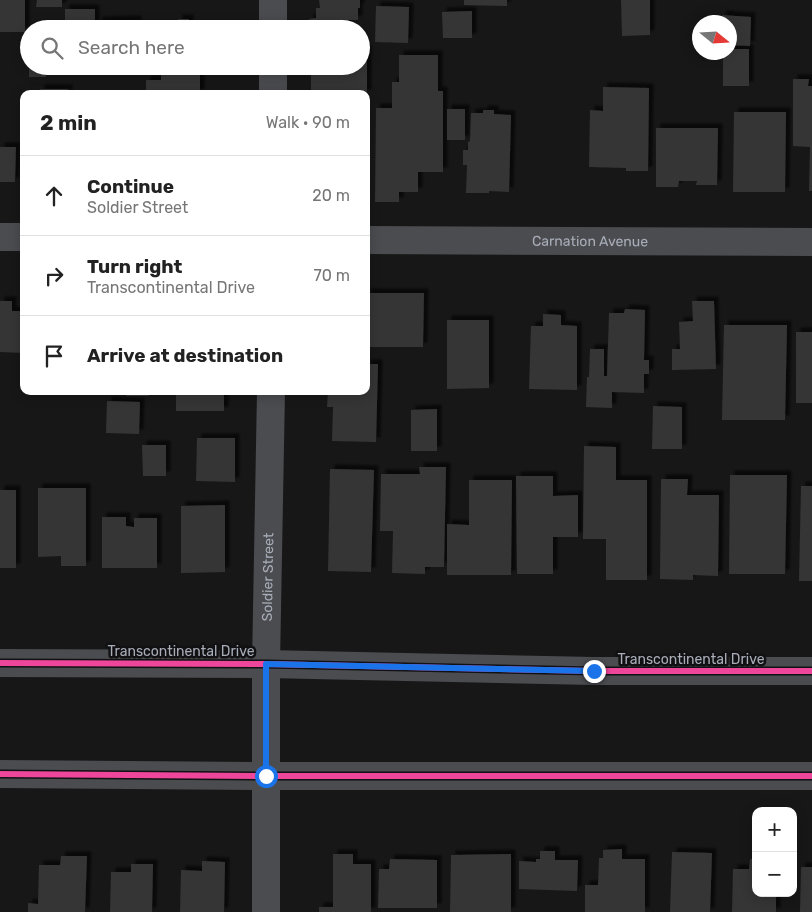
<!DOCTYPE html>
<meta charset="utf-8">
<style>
body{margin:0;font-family:Rubik,sans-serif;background:#f6f6f6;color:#222}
.controls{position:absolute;right:15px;bottom:15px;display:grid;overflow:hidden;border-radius:10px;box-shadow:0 2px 12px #0003}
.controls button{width:45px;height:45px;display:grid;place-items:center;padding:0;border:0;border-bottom:1px solid #e0e0e0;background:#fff;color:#222;font:25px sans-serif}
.compass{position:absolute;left:692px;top:15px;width:45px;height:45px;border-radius:50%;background:#fff;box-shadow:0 2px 12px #0003;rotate:108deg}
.stop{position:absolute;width:15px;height:15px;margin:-11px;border:4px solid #1a73e8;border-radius:50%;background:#fff}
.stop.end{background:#1a73e8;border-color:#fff;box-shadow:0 1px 5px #0008}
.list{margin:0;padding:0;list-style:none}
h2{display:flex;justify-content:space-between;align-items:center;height:65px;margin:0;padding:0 20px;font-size:21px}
h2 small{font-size:16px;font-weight:400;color:#767676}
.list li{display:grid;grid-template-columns:32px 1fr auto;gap:15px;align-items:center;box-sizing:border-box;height:80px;padding:0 20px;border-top:1px solid #e0e0e0}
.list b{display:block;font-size:19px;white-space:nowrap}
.list p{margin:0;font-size:16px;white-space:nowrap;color:#767676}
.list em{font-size:16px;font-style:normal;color:#767676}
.icon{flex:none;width:28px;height:28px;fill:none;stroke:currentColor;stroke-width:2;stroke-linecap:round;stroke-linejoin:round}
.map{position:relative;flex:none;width:812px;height:912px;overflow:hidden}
.search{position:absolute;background:#fff;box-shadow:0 2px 12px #0003;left:20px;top:20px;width:350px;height:55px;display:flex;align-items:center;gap:12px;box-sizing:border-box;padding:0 18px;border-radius:28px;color:#767676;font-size:19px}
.panel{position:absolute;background:#fff;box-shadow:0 2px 12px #0003;left:20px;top:90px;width:350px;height:305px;border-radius:10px}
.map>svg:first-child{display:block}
.building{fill:#353536;filter:url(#shadow)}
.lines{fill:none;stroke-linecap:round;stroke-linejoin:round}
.minor{stroke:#4b4c50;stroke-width:28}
.tertiary{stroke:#4b4c50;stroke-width:28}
.cycleway-casing{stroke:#111113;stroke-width:9}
.cycleway{stroke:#ed469a;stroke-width:6}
.route{stroke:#1a73e8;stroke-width:6}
.labels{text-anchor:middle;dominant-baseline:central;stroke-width:5;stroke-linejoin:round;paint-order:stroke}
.street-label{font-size:14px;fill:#a8adb8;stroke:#111113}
</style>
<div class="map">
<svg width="812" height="912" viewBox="0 0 812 912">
<defs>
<filter id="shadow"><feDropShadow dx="4.5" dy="-4.5" stdDeviation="1" flood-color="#0009"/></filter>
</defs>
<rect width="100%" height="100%" fill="#171717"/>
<path class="building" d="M 0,0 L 25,0 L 25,32 L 0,32 Z
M 37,0 L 62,0 L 62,7 L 36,7 Z
M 319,0 L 360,0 L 360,8 L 358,8 L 358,20 L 348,20 L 347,29 L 309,29 L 309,19 L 316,18 L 316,8 L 320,8 Z
M 464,0 L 507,0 L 507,6 L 464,5 Z
M 621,0 L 650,0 L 650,35 L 622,36 Z
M 376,6 L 409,7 L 408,43 L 375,42 Z
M 65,9 L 95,9 L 95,29 L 65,29 Z
M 472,11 L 472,38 L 443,38 L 442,12 Z
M 722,15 L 751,17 L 750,46 L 730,45 L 730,22 L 721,22 Z
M 178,19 L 189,19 L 189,29 L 178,29 Z
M 137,20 L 137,29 L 98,29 L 98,21 Z
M 730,49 L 749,49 L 749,86 L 723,86 L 723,52 L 730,52 Z
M 361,50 L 367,50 L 367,94 L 311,94 L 311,66 L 361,66 Z
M 399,55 L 438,55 L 438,91 L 443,91 L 443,172 L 418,172 L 418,192 L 399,192 L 399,202 L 375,202 L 376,108 L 392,108 L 392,82 L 399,82 Z
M 29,66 L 46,66 L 46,77 L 29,77 Z
M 161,66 L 206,66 L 206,73 L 200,73 L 200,94 L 146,94 L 146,80 L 161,80 Z
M 793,79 L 809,79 L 808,86 L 812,86 L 812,191 L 809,191 L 810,147 L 793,146 Z
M 603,87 L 649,88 L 648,171 L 626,171 L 626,168 L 589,167 L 590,110 L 603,111 Z
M 40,89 L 68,89 L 68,94 L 40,94 Z
M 447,109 L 465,109 L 465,140 L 447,140 Z
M 483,110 L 494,110 L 494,114 L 511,115 L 509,192 L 489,191 L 489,193 L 466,193 L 467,165 L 463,165 L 463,150 L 468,150 L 468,142 L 470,141 L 471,113 L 483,113 Z
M 734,112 L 786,112 L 785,192 L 733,192 Z
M 656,128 L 718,128 L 717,185 L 696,185 L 697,181 L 679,181 L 678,187 L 656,187 Z
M 0,147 L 16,147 L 15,182 L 0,182 Z
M 366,293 L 424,293 L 423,347 L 366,347 Z
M 0,301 L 12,301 L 12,311 L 24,311 L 24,353 L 0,352 Z
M 692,301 L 714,301 L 716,369 L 672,370 L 672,349 L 680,349 L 679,322 L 693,321 Z
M 625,309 L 645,310 L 644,360 L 649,360 L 649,374 L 644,374 L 644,393 L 612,392 L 612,408 L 586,407 L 587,377 L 589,377 L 590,349 L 604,349 L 604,376 L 607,376 L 609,313 L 624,313 Z
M 543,314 L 561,315 L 561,325 L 577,326 L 577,390 L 529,389 L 531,326 L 543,326 Z
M 447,320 L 489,320 L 489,388 L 447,389 Z
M 724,325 L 787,325 L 785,420 L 722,420 Z
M 796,332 L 812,332 L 812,403 L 796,403 Z
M 366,364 L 378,364 L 376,442 L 332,441 L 333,407 L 327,407 L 328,391 L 366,391 Z
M 126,391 L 149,391 L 149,396 L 126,396 Z
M 176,391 L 224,391 L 224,411 L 176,411 Z
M 107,401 L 140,402 L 139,434 L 106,433 Z
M 653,406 L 682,407 L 682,449 L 652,449 Z
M 437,409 L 437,451 L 411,451 L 411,410 Z
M 197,438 L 235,438 L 235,482 L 196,481 Z
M 142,445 L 166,445 L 166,476 L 143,476 Z
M 584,446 L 616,447 L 616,480 L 647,480 L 647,580 L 606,580 L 606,539 L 583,539 Z
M 419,467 L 446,467 L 444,567 L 425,567 L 425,574 L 392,573 L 393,531 L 380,531 L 381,474 L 420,474 Z
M 330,469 L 374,470 L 371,572 L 328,571 Z
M 730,475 L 787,475 L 785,574 L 729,574 Z
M 516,476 L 553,476 L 553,496 L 578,495 L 578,537 L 553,537 L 553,574 L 517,574 Z
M 661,479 L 688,479 L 687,495 L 719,495 L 718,576 L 693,575 L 693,580 L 660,579 Z
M 469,480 L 512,480 L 511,575 L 447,575 L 447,524 L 469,525 Z
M 801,486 L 812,486 L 812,581 L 799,581 Z
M 38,488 L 86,488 L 86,566 L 61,566 L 61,556 L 38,557 Z
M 0,490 L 16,490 L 16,568 L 0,568 Z
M 225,505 L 225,572 L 181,573 L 181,506 Z
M 102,517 L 126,517 L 126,526 L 134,527 L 134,518 L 157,518 L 157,568 L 102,568 Z
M 622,849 L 622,859 L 645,859 L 645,912 L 585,912 L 585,885 L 598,885 L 599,858 L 603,858 L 603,850 Z
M 540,851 L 555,851 L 555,860 L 578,860 L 577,891 L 519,889 L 519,861 L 536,862 L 536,859 L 540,859 Z
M 672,852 L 712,853 L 710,912 L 670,912 Z
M 333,854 L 353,854 L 353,864 L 371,864 L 371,912 L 319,912 L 319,907 L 333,907 Z
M 511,854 L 511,912 L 450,912 L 451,855 Z
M 61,856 L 87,856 L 85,912 L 28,912 L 28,903 L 38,904 L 39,865 L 60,865 Z
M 390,859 L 437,860 L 437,908 L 378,908 L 379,869 L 389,869 Z
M 750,859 L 756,859 L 756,893 L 776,893 L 776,912 L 732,912 L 733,869 L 749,869 Z
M 202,861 L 225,862 L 224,912 L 180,912 L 181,870 L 202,871 Z
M 131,864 L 153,864 L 152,912 L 110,912 L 111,872 L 131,872 Z
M 801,867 L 812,867 L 812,912 L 800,912 Z"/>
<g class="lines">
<g class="minor">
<path d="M 273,29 L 273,0"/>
<path d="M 273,94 L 273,66"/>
<path d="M 0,237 L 24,237"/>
<path id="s1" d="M 366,240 L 812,242"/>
<path id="s2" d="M 266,912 L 266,664 L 271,391"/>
</g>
<path class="tertiary" d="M 0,663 L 266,664 L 594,671 L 812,671
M 0,774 L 266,776 L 812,776"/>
<defs>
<path id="cycleway" d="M 0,663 L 266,664 L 594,671 L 812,671
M 0,774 L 266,776 L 812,776"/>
</defs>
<use href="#cycleway" class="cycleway-casing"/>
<use href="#cycleway" class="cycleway"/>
</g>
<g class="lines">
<path class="route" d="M 266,776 L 266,664 L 594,671"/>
</g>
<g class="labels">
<g class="street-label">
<text stroke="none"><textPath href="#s1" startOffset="224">Carnation Avenue</textPath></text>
<text stroke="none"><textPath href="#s2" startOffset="335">Soldier Street</textPath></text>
<text x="181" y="651">Transcontinental Drive</text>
<text x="691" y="659">Transcontinental Drive</text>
</g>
</g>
</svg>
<div class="controls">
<button>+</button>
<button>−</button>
</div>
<svg class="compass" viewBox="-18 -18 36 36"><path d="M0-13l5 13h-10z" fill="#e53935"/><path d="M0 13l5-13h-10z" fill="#767676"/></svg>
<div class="stop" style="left:266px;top:776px"></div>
<div class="stop end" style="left:594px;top:671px"></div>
<div class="search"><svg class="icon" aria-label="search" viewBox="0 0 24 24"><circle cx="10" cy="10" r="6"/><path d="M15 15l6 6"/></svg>Search here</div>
<section class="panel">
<h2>2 min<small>Walk · 90 m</small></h2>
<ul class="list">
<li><svg class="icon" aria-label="ahead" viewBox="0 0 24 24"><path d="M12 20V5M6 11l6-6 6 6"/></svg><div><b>Continue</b><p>Soldier Street</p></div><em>20 m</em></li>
<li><svg class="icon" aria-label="right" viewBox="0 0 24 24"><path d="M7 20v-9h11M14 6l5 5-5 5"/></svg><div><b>Turn right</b><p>Transcontinental Drive</p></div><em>70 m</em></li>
<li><svg class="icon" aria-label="arrive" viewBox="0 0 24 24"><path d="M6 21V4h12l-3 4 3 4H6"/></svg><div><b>Arrive at destination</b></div></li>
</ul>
</section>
</div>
